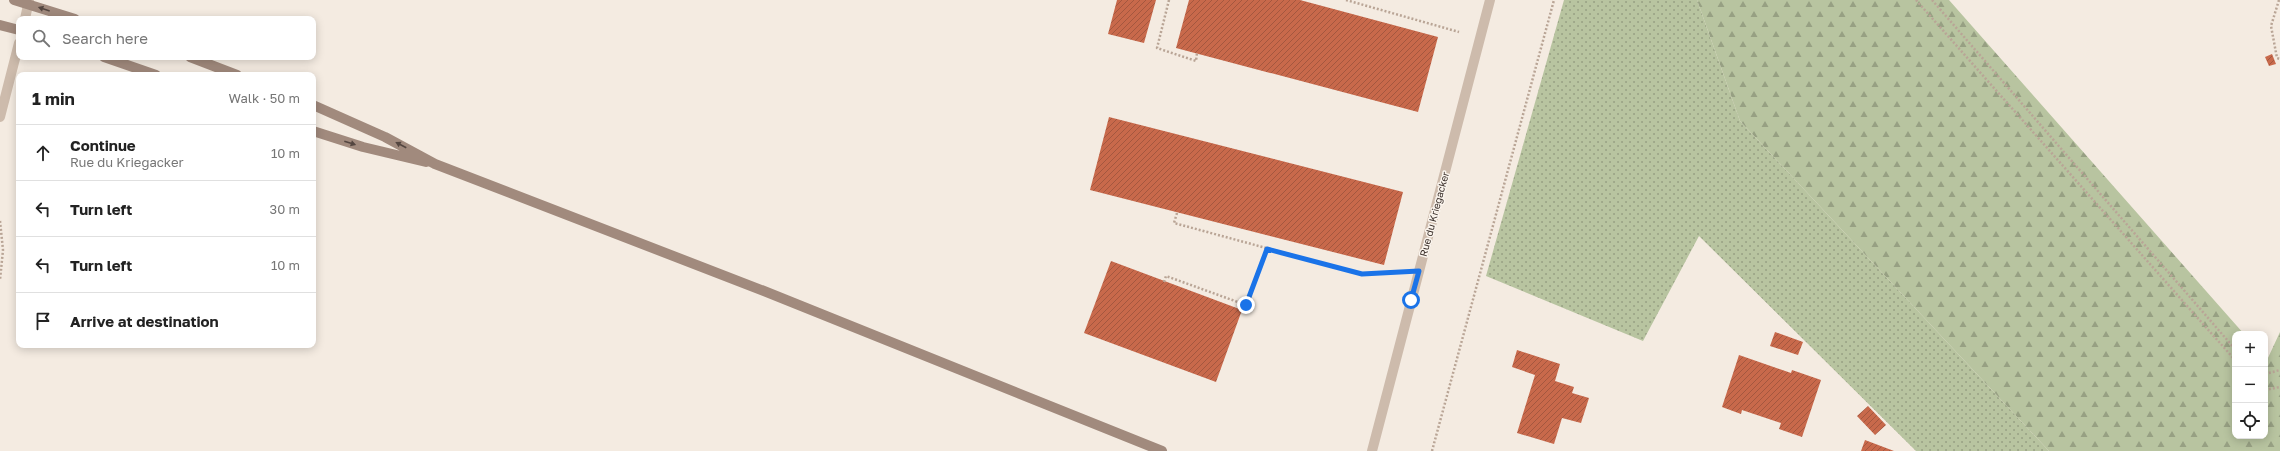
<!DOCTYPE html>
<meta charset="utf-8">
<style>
body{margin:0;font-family:"Golos Text",sans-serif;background:#f2f2f2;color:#222}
.controls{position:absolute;right:12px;bottom:12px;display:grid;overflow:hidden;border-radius:8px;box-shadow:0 2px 10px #0003}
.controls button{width:36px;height:36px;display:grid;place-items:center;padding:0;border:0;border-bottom:1px solid #e0e0e0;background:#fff;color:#222;font:20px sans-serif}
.stop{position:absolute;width:12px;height:12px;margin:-9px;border:3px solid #1a73e8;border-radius:50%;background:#fff}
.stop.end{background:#1a73e8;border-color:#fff;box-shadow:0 1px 4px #0008}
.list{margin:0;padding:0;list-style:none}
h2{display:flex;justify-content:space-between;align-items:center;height:52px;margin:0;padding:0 16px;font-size:17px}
h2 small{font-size:13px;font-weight:400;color:#767676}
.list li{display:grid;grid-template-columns:26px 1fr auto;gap:12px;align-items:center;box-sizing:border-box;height:56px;padding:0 16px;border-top:1px solid #e0e0e0}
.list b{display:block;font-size:15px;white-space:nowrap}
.list p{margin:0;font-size:13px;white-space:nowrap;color:#767676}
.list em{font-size:13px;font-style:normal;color:#767676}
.icon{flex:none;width:22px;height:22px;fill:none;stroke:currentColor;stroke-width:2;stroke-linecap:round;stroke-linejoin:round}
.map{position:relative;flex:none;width:2280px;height:451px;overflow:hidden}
.search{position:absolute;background:#fff;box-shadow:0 2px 10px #0003;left:16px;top:16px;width:300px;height:44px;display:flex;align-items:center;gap:10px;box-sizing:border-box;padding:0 14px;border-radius:8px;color:#767676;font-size:15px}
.panel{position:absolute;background:#fff;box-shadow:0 2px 10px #0003;left:16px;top:72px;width:300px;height:276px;border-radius:8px}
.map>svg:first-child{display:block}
.grass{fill:url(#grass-dots)}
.forest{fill:url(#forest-firs)}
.building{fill:url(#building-hatch)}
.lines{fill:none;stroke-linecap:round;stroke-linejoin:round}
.path{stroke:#b9a596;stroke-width:2.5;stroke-dasharray:2 2;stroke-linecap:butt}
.street{stroke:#cdbbac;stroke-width:10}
.secondary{stroke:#a18a7d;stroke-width:10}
.oneway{fill:#544640}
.route{stroke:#1a73e8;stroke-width:5}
.labels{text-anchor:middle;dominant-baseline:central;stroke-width:3;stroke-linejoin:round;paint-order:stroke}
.street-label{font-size:10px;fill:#3b302b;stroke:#fbf5ee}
</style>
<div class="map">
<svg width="2280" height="451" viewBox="0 0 2280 451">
<defs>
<pattern id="grass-dots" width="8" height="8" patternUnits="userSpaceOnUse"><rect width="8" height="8" fill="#b8c4a0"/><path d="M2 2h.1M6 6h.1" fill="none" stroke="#97a083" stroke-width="1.8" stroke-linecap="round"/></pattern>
<pattern id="forest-firs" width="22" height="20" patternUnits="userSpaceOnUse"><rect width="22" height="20" fill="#b8c4a0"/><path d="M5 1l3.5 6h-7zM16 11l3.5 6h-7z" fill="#97a083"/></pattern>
<pattern id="building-hatch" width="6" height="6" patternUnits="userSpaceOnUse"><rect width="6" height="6" fill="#c8694b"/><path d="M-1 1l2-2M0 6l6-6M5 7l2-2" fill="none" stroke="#a4573f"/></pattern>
</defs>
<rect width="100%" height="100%" fill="#f4ebe1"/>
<path class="grass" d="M 1564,0 L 1697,0 L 1740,121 L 2049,451 L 1916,451 L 1699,236 L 1643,341 L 1486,276 Z"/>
<path class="forest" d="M 1697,0 L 1949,0 L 2244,334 L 2235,334 L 2235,436 L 2265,436 L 2265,358 L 2267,360 L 2280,332 L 2280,451 L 2049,451 L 1740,121 Z"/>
<path class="building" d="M 1117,0 L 1156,0 L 1144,43 L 1108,34 Z
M 1189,0 L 1300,0 L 1438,37 L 1418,112 L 1176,48 Z
M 2272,54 L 2276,64 L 2269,66 L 2265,57 Z
M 1109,117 L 1403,192 L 1384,265 L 1090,190 Z
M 1111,261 L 1242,310 L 1216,382 L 1084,333 Z
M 1775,332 L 1803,342 L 1798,355 L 1770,346 Z
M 1517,350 L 1560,364 L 1555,381 L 1574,387 L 1572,393 L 1589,398 L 1581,423 L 1562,418 L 1554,444 L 1517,433 L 1535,375 L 1512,367 Z
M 1739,355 L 1791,373 L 1792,370 L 1821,380 L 1802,437 L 1779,429 L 1781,423 L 1742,410 L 1741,414 L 1722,407 Z
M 1868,406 L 1886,425 L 1875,435 L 1857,416 Z
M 1865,440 L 1894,451 L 1861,451 Z"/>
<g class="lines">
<path class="path" d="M 1169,0 L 1157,48 L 1196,61 L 1197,53
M 1346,0 L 1459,32
M 1916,0 L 2235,360
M 1932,0 L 2235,349
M 2279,0 L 2271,26 L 2277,58 L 2280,59
M 1177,213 L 1174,223 L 1362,274 L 1396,272
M 0,221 L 3,250 L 0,280
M 1164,282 L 1166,276 L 1246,305 L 1267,249
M 1246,305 L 1251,312
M 2265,374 L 2280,370
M 2265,390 L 2280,387
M 1432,451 L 1554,0"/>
<path class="street" d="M 25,19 L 29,0
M 0,117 L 19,43
M 1372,451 L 1490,0"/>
<path class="secondary" d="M 14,0 L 75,19
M 0,25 L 19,30
M 104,57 L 156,75
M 190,57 L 237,75
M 313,105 L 385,137 L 435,164 L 764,291 L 1162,451
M 313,131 L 363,147 L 426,162"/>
</g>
<defs><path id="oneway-solid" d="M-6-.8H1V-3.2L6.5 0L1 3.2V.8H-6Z"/></defs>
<g class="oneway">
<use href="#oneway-solid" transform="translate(44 9) rotate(-161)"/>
<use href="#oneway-solid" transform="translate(350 143) rotate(18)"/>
<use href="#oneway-solid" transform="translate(401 145) rotate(-152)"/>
</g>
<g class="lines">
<path class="route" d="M 1246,305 L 1267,249 L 1362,274 L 1419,271 L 1411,300"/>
</g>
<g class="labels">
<g class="street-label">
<text transform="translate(1434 214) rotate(-75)">Rue du Kriegacker</text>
</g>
</g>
</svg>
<div class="controls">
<button>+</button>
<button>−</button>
<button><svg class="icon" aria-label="locate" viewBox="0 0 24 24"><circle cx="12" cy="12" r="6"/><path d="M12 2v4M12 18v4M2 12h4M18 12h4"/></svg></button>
</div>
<div class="stop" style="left:1411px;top:300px"></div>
<div class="stop end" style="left:1246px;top:305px"></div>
<div class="search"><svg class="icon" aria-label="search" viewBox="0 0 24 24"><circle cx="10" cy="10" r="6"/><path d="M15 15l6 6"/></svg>Search here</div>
<section class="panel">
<h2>1 min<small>Walk · 50 m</small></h2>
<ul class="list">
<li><svg class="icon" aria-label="ahead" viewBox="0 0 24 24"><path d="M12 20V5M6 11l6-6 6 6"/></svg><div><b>Continue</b><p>Rue du Kriegacker</p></div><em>10 m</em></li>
<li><svg class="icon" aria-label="left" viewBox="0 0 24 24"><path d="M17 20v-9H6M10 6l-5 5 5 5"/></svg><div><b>Turn left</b></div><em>30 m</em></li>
<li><svg class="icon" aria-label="left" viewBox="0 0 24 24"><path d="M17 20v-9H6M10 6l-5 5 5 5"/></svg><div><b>Turn left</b></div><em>10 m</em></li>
<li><svg class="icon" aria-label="arrive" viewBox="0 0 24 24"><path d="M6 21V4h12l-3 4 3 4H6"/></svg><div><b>Arrive at destination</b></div></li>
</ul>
</section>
</div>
